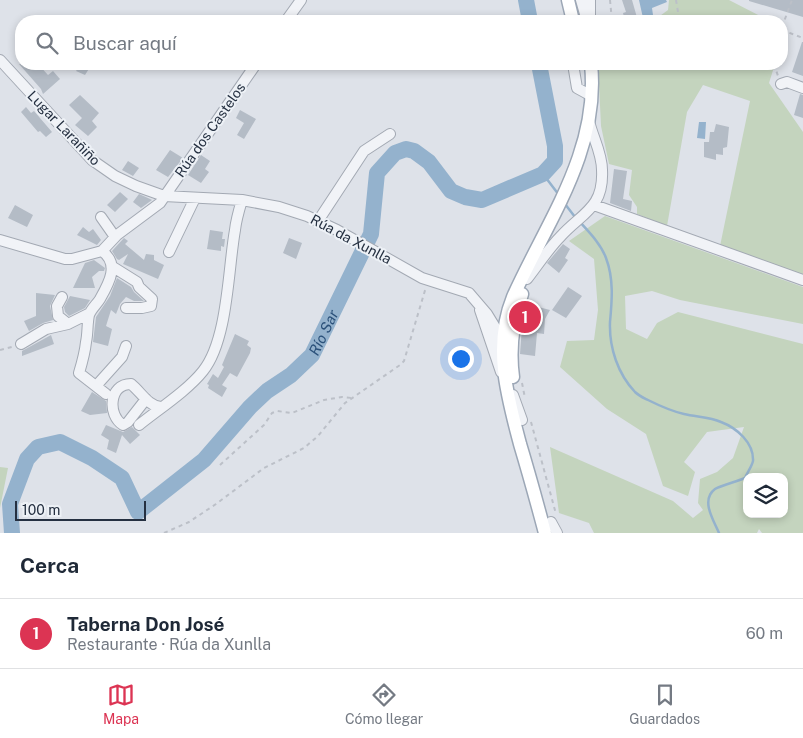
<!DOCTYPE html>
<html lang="es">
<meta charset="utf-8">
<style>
body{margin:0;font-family:"Public Sans",sans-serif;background:#f6f6f7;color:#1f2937}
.controls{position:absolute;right:15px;bottom:15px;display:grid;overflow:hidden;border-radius:10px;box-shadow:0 2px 8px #0003}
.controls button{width:45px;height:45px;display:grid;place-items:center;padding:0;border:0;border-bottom:1px solid #e0e1e3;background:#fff;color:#1f2937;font:25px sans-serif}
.scale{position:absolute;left:15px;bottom:12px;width:131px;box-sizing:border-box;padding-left:5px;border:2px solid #253041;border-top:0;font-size:14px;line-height:18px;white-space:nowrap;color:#253041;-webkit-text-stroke:4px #edf1f6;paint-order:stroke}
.you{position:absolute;left:460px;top:358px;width:18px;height:18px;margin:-12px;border:4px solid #fff;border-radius:50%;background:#1a73e8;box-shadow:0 0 0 8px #1a73e833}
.badge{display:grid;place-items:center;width:32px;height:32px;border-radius:50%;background:#dc3453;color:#fff;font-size:16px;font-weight:700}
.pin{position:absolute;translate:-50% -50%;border:2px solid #fff;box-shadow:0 1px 5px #0006}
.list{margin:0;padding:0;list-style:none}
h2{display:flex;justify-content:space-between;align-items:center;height:65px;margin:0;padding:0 20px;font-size:21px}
h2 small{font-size:16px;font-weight:400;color:#747a83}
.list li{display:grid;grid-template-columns:32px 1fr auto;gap:15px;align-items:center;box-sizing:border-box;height:70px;padding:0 20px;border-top:1px solid #e0e1e3}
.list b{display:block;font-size:19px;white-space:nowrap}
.list p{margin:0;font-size:16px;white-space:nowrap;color:#747a83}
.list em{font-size:16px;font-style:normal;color:#747a83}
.icon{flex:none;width:28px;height:28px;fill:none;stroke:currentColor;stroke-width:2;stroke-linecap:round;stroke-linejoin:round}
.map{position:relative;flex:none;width:803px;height:533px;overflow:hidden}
.search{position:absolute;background:#fff;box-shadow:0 2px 8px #0003;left:15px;right:15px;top:15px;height:55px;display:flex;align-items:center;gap:12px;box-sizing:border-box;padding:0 18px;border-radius:20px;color:#747a83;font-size:19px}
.sheet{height:135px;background:#fff}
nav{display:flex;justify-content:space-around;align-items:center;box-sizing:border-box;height:70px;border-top:1px solid #e0e1e3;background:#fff;font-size:14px;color:#747a83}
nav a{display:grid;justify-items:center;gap:2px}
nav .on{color:#dc3453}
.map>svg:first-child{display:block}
.green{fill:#c4d4be;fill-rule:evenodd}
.water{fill:#94b2cd}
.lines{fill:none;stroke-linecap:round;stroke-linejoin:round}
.stream{stroke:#94b2cd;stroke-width:2.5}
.river{stroke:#94b2cd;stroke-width:16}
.building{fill:#b4bcc6}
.minor-casing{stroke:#a3a9b3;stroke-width:12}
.major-casing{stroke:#9ca7b6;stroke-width:15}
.path{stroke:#bcc0c8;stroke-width:2;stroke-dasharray:4 4;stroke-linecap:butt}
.minor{stroke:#f1f3f7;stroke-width:10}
.major{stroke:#fff;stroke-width:12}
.labels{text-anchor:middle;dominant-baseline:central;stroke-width:4;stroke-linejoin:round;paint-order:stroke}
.street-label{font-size:14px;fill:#253041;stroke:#edf1f6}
.water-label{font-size:15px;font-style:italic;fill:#2b517a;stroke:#edf1f6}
</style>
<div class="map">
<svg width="803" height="533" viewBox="0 0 803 533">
<rect width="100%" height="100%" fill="#dee2e9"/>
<path class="green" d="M 669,0 L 729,0 L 770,21 L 653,21 L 668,10 Z
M 598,64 L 775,64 L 769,83 L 803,132 L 803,277 L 720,246 L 750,101 L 703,85 L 687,112 L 667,226 L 637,214 L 637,207 L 629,195 L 632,170 L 609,164 L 601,126 Z
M 605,216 L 803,287 L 803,324 L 680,300 L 652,291 L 625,296 L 626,329 L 647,339 L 657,323 L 678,312 L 803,344 L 803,533 L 762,533 L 759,529 L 757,533 L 594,533 L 589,523 L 559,513 L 550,447 L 673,501 L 693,518 L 703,510 L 698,503 L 700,479 L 717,472 L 733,458 L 744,427 L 707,432 L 684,462 L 695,472 L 688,496 L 663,486 L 646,434 L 607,409 L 560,367 L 567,341 L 594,340 L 598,310 L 594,259 L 569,241 ZM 747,477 L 784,477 L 784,514 L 747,514 Z
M 0,467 L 8,468 L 0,508 Z"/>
<path class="water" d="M 639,0 L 666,0 L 667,2 L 652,8 L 653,15 L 643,18 Z
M 699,122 L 706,122 L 705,139 L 697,138 Z"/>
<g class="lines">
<path class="stream" d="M 543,174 L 559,195
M 565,204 L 575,217
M 579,221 C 589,232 601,244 606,258 C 614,279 612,301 610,322 C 609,348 618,374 635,392 C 639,396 644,398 648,400 C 660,406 671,411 684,414 C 696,417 710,417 721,422 C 737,428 754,443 753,461 C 752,466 747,473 745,478 C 738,481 720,486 715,489 C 700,500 714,521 719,533"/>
<g class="river">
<path d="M 526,0 L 530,21"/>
<path id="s1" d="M 12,533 L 10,504 L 27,459 L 38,447 L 60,442 L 92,458 L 122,478 L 138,512 L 204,460 L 250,407 L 267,391 L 291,375 L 312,355 L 371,234 L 377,173 L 395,153 L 406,149 L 414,151 L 429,162 L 451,191 L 465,197 L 482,200 L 543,174 L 555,161 L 555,146 L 539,64"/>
</g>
</g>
<path class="building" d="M 622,0 L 632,0 L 638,21 L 625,21 L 623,13 L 626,12 Z
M 749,0 L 803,0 L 803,17 L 749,1 Z
M 802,42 L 803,42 L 803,76 L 792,72 Z
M 19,64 L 38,64 L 48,75 L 53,71 L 60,79 L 43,94 L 41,89 Z
M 81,64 L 92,64 L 85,75 L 76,71 Z
M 800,94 L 803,95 L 803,118 L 794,115 Z
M 80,95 L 99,113 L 92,121 L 97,127 L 88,136 L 75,125 L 82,118 L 69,105 Z
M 26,107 L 31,113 L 34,111 L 52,132 L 46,137 L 40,131 L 38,132 L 21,112 Z
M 240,110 L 256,119 L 244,139 L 237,135 L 244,123 L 236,118 Z
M 716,124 L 729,127 L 727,147 L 723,148 L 723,155 L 716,154 L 716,160 L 704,157 L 704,142 L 709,142 L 710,132 L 714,132 Z
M 170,150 L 183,158 L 168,177 L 156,170 Z
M 201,155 L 210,161 L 205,169 L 209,172 L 201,183 L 188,175 Z
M 128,161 L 139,168 L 133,176 L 122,170 Z
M 614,169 L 627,171 L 623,199 L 632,201 L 631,211 L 610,203 Z
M 120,192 L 128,199 L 115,212 L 107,205 Z
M 139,194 L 148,198 L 152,200 L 141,208 L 133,202 Z
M 15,205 L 33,215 L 27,227 L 8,218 Z
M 83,227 L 89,232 L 93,229 L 101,240 L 97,245 L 77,235 Z
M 210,230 L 223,232 L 222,239 L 225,239 L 224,247 L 221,246 L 221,251 L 207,249 Z
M 124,238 L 128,241 L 125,244 L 144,260 L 146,254 L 154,255 L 154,260 L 164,265 L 158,279 L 123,264 L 128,254 L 119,260 L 117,259 L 112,251 Z
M 289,238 L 302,243 L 296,259 L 283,253 Z
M 563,244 L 570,249 L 565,258 L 568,260 L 559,273 L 547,263 Z
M 94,260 L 105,268 L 104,271 L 99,271 L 92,277 L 95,288 L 73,288 L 85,263 Z
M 117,278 L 131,287 L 134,292 L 144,301 L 134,301 L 126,297 L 120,304 L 116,314 L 111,310 L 106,326 L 112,329 L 108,346 L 93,342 L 96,317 L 110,296 Z
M 568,287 L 582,296 L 566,318 L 552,310 Z
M 36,293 L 55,295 L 50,306 L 53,320 L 43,323 L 29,331 L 24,321 L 36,316 Z
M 70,296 L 90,300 L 85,308 L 69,316 L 65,312 L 64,307 Z
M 527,304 L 550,310 L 545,319 L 544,334 L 537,333 L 535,356 L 520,354 L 522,326 Z
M 235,334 L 249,341 L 247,345 L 251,348 L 250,353 L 237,377 L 230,373 L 222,385 L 227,388 L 222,397 L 208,388 L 209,385 L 207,384 L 213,374 L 218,378 L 224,367 L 222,365 Z
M 51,335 L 54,344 L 22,356 L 22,351 Z
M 92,392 L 106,401 L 107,413 L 90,415 L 81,411 Z
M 106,425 L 123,432 L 132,427 L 140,435 L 130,444 L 122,435 L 116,453 L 107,449 L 109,440 L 101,435 Z"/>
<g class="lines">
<defs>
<path id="minor" d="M 581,0 L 587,21
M 590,0 L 590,20
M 286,21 L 301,0
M 0,60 L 92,160 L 115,176 L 136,186 L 164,196 L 242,200 L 279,207 L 307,216 L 337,230 L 422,278 L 469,293 L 487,314 L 498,332
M 573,64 L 577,88 L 588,94
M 781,84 L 787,82 L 803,88
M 594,205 L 803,280
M 101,217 L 115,237
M 318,221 L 364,151 L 390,134
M 0,240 L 65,259 L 72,259 L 102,251 L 117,235 L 160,203 L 256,64
M 102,251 C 120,264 109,283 100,299 C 97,304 91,309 89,315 C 87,324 88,333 86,342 C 85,352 82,363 79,373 L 106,394
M 169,252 L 195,198
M 113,267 L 137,282 L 139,287 L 152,299 L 151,306 L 142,308 L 126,308
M 527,279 C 538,265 548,249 561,236 C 582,213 604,208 602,170 C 602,153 593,138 589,121
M 62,297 L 57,306 L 58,316 L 68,324 L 90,313
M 480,310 L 501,372
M 503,333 L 495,333 L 493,338 L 493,343 L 501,345 L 507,340
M 21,344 L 46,329 L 68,324
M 96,386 L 122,357 L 126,346
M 513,395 L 522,420
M 146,399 L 128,422 L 123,425 C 107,415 109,384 131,384 C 141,392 148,406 161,407
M 139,425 C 159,409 188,390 203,371 C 228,340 228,269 235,230 C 236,220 239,210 242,200
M 551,522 L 557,533"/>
<path id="major" d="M 568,0 L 573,21
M 513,377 C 509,348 513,321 522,294
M 545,533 C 537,503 529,474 520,444 C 507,395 493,346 513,297 C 547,221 600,151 591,64"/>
</defs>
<use href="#minor" class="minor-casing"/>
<use href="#major" class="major-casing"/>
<path class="path" d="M 610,0 L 612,21
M 676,0 L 679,18 L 678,21
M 599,17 L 611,20
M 782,27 L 792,0
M 782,30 L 803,38
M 774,64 L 778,76
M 0,350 L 12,347
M 522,383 L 525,398
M 531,422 L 556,514
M 220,465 L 264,425 L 272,413 L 277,411 L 292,413 L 324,400 L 342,397 L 352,398
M 164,533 L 189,522 L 216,504 L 264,468 L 304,448 L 318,436 L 345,403 L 400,365 L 404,361 L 426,287"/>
<use href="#minor" class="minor"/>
<use href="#major" class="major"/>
</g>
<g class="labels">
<g class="street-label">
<text transform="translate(64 128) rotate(46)">Lugar Larañiño</text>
<text transform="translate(210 130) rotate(-55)">Rúa dos Castelos</text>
<text transform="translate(351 239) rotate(28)">Rúa da Xunlla</text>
</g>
<g class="water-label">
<text stroke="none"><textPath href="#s1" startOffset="486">Río Sar</textPath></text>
</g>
</g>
</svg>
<div class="controls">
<button><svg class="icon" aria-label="layers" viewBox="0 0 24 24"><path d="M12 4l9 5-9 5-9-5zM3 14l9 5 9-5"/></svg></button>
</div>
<div class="scale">100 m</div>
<div class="you"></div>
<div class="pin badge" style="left:525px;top:317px">1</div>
<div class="search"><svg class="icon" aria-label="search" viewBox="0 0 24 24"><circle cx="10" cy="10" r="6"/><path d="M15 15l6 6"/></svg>Buscar aquí</div>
</div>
<section class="sheet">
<h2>Cerca<small></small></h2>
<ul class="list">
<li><span class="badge">1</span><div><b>Taberna Don José</b><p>Restaurante · Rúa da Xunlla</p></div><em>60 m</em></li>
</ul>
</section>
<nav>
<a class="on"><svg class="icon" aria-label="map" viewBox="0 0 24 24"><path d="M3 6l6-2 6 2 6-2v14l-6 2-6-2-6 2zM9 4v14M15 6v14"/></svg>Mapa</a>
<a><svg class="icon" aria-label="directions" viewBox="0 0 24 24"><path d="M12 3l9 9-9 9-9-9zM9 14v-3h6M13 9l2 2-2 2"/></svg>Cómo llegar</a>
<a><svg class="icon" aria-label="saved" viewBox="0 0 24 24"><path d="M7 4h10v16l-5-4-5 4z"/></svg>Guardados</a>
</nav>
